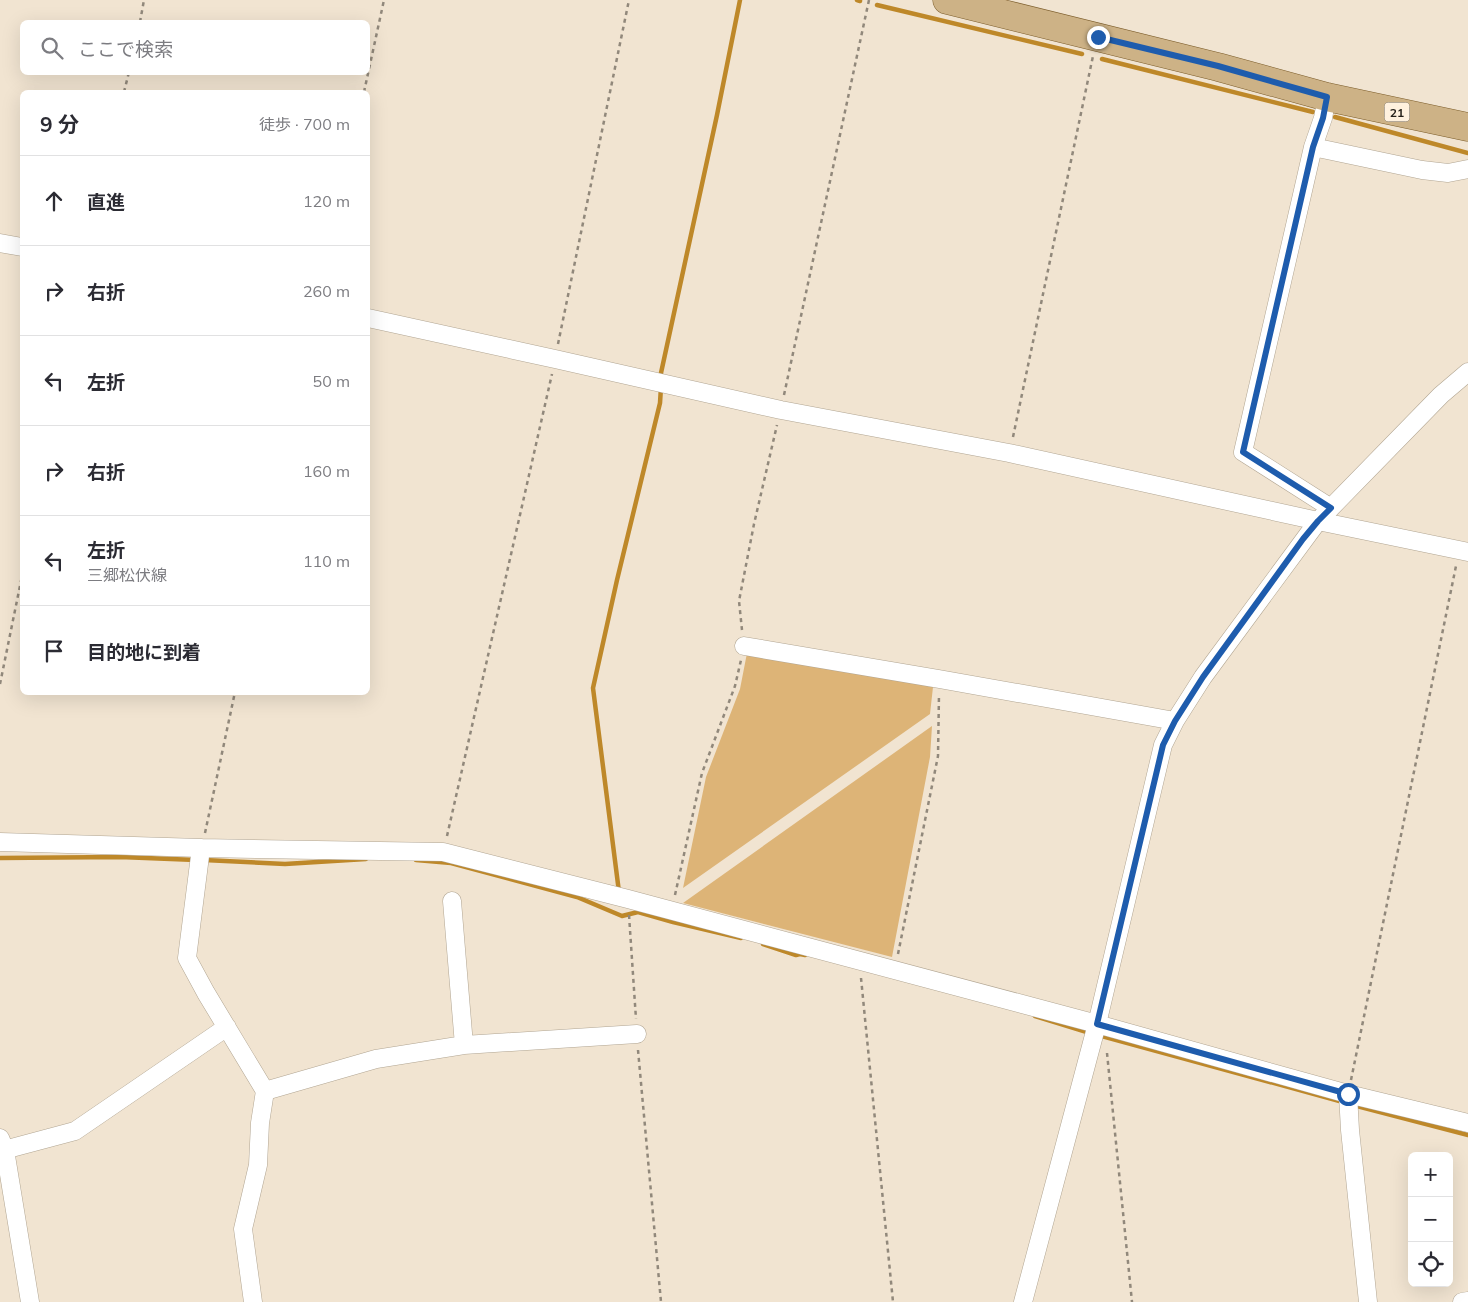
<!DOCTYPE html>
<html lang="ja">
<meta charset="utf-8">
<style>
body{margin:0;font-family:Mulish,"Noto Sans JP",sans-serif;background:#f2f2f3;color:#2b2b33}
.controls{position:absolute;right:15px;bottom:15px;display:grid;overflow:hidden;border-radius:8px;box-shadow:0 5px 20px #0002}
.controls button{width:45px;height:45px;display:grid;place-items:center;padding:0;border:0;border-bottom:1px solid #e1e1e2;background:#fff;color:#2b2b33;font:25px sans-serif}
.stop{position:absolute;width:15px;height:15px;margin:-11px;border:4px solid #1e5cad;border-radius:50%;background:#fff}
.stop.end{background:#1e5cad;border-color:#fff;box-shadow:0 1px 5px #0008}
.list{margin:0;padding:0;list-style:none}
h2{display:flex;justify-content:space-between;align-items:center;height:65px;margin:0;padding:0 20px;font-size:21px}
h2 small{font-size:16px;font-weight:400;color:#7c7c81}
.list li{display:grid;grid-template-columns:32px 1fr auto;gap:15px;align-items:center;box-sizing:border-box;height:90px;padding:0 20px;border-top:1px solid #e1e1e2}
.list b{display:block;font-size:19px;white-space:nowrap}
.list p{margin:0;font-size:16px;white-space:nowrap;color:#7c7c81}
.list em{font-size:16px;font-style:normal;color:#7c7c81}
.icon{flex:none;width:28px;height:28px;fill:none;stroke:currentColor;stroke-width:2;stroke-linecap:round;stroke-linejoin:round}
.map{position:relative;flex:none;width:1468px;height:1302px;overflow:hidden}
.search{position:absolute;background:#fff;box-shadow:0 5px 20px #0002;left:20px;top:20px;width:350px;height:55px;display:flex;align-items:center;gap:12px;box-sizing:border-box;padding:0 18px;border-radius:8px;color:#7c7c81;font-size:19px}
.panel{position:absolute;background:#fff;box-shadow:0 5px 20px #0002;left:20px;top:90px;width:350px;height:605px;border-radius:8px}
.map>svg:first-child{display:block}
.green{fill:#ddb477}
.lines{fill:none;stroke-linecap:round;stroke-linejoin:round}
.stream{stroke:#be8829;stroke-width:4.5}
.minor-casing{stroke:#b1a592;stroke-width:19}
.primary-casing{stroke:#7c5d2b;stroke-width:29}
.path{stroke:#91887b;stroke-width:2.5;stroke-dasharray:4 4;stroke-linecap:butt}
.minor{stroke:#fff;stroke-width:18}
.primary{stroke:#cdb286;stroke-width:28}
.route{stroke:#1e5cad;stroke-width:6}
.labels{text-anchor:middle;dominant-baseline:central;stroke-width:5;stroke-linejoin:round;paint-order:stroke}
.shield{fill:#fff1de;stroke:#665e53;stroke-width:1}
.shield-label{font-size:12px;font-weight:bold;fill:#241f18}
</style>
<div class="map">
<svg width="1468" height="1302" viewBox="0 0 1468 1302">
<rect width="100%" height="100%" fill="#f1e4d1"/>
<path class="green" d="M 747,653 L 933,687 L 930,714 L 683,888 L 706,777 L 740,689 Z
M 932,726 L 930,757 L 892,957 L 683,903 Z"/>
<g class="lines">
<path class="stream" d="M 857,0 L 860,1
M 877,5 L 1082,54
M 1102,59 L 1313,112
M 1335,117 L 1468,153
M 661,379 L 661,373 L 717,115 L 740,0
M 0,858 L 120,857 L 196,860
M 204,860 L 285,864 L 366,859
M 416,860 L 451,863 L 577,897 L 622,916 L 638,912 L 673,922 L 741,938
M 619,892 L 593,688 L 617,580 L 660,403 L 661,387
M 763,944 L 796,955 L 800,954 L 805,955
M 1035,1016 L 1090,1033
M 1098,1035 L 1343,1102
M 1353,1105 L 1468,1135"/>
<defs>
<path id="minor" d="M 1327,97 L 1323,118 L 1313,147 L 1243,452 L 1331,508
M 1313,147 L 1422,170 L 1448,173 L 1468,169
M 0,243 L 22,247
M 368,318 L 555,359 L 781,410 L 1009,453 L 1318,521 L 1468,552
M 744,646 L 939,679 L 1175,721
M 0,842 L 201,848 L 443,852 L 628,899 L 1097,1024 L 1348,1094 L 1468,1123
M 201,848 L 187,958 L 206,993 L 265,1091 L 260,1123 L 258,1165 L 243,1229 L 253,1302
M 452,901 L 464,1045 L 637,1034
M 265,1091 L 376,1059 L 464,1045
M 1348,1094 L 1350,1130 L 1368,1302
M 0,1138 L 5,1150 L 30,1302
M 0,1151 L 75,1131 L 227,1027
M 1023,1302 L 1097,1024 L 1163,745 L 1175,721 L 1203,677 L 1318,521 L 1441,395 L 1468,372
M 1462,1302 L 1468,1301"/>
<path id="primary" d="M 947,0 L 1218,67 L 1327,97 L 1468,127"/>
</defs>
<use href="#minor" class="minor-casing"/>
<use href="#primary" class="primary-casing"/>
<path class="path" d="M 140,22 L 144,0
M 124,92 L 129,72
M 364,92 L 384,0
M 558,344 L 629,0
M 784,395 L 869,0
M 1013,437 L 1093,56
M 742,630 L 739,601 L 754,524 L 777,425
M 0,684 L 22,576
M 205,833 L 235,692
M 447,836 L 552,374
M 675,895 L 702,773 L 735,686 L 741,660
M 629,915 L 636,1019
M 898,954 L 938,756 L 939,694
M 861,978 L 893,1302
M 638,1050 L 661,1302
M 1107,1053 L 1132,1302
M 1351,1080 L 1456,566"/>
<use href="#minor" class="minor"/>
<use href="#primary" class="primary"/>
</g>
<g class="lines">
<path class="route" d="M 1098,37 L 1218,66 L 1327,97 L 1323,118 L 1313,147 L 1243,452 L 1331,508 L 1318,521 L 1303,539 L 1203,677 L 1175,721 L 1163,745 L 1097,1024 L 1348,1094"/>
</g>
<g class="labels">
<rect class="shield" x="1384.5" y="102.5" width="25" height="19" rx="4"/>
<g class="shield-label">
<text x="1397" y="112">21</text>
</g>
</g>
</svg>
<div class="controls">
<button>+</button>
<button>−</button>
<button><svg class="icon" aria-label="locate" viewBox="0 0 24 24"><circle cx="12" cy="12" r="6"/><path d="M12 2v4M12 18v4M2 12h4M18 12h4"/></svg></button>
</div>
<div class="stop" style="left:1348px;top:1094px"></div>
<div class="stop end" style="left:1098px;top:37px"></div>
<div class="search"><svg class="icon" aria-label="search" viewBox="0 0 24 24"><circle cx="10" cy="10" r="6"/><path d="M15 15l6 6"/></svg>ここで検索</div>
<section class="panel">
<h2>9 分<small>徒歩 · 700 m</small></h2>
<ul class="list">
<li><svg class="icon" aria-label="ahead" viewBox="0 0 24 24"><path d="M12 20V5M6 11l6-6 6 6"/></svg><div><b>直進</b></div><em>120 m</em></li>
<li><svg class="icon" aria-label="right" viewBox="0 0 24 24"><path d="M7 20v-9h11M14 6l5 5-5 5"/></svg><div><b>右折</b></div><em>260 m</em></li>
<li><svg class="icon" aria-label="left" viewBox="0 0 24 24"><path d="M17 20v-9H6M10 6l-5 5 5 5"/></svg><div><b>左折</b></div><em>50 m</em></li>
<li><svg class="icon" aria-label="right" viewBox="0 0 24 24"><path d="M7 20v-9h11M14 6l5 5-5 5"/></svg><div><b>右折</b></div><em>160 m</em></li>
<li><svg class="icon" aria-label="left" viewBox="0 0 24 24"><path d="M17 20v-9H6M10 6l-5 5 5 5"/></svg><div><b>左折</b><p>三郷松伏線</p></div><em>110 m</em></li>
<li><svg class="icon" aria-label="arrive" viewBox="0 0 24 24"><path d="M6 21V4h12l-3 4 3 4H6"/></svg><div><b>目的地に到着</b></div></li>
</ul>
</section>
</div>
